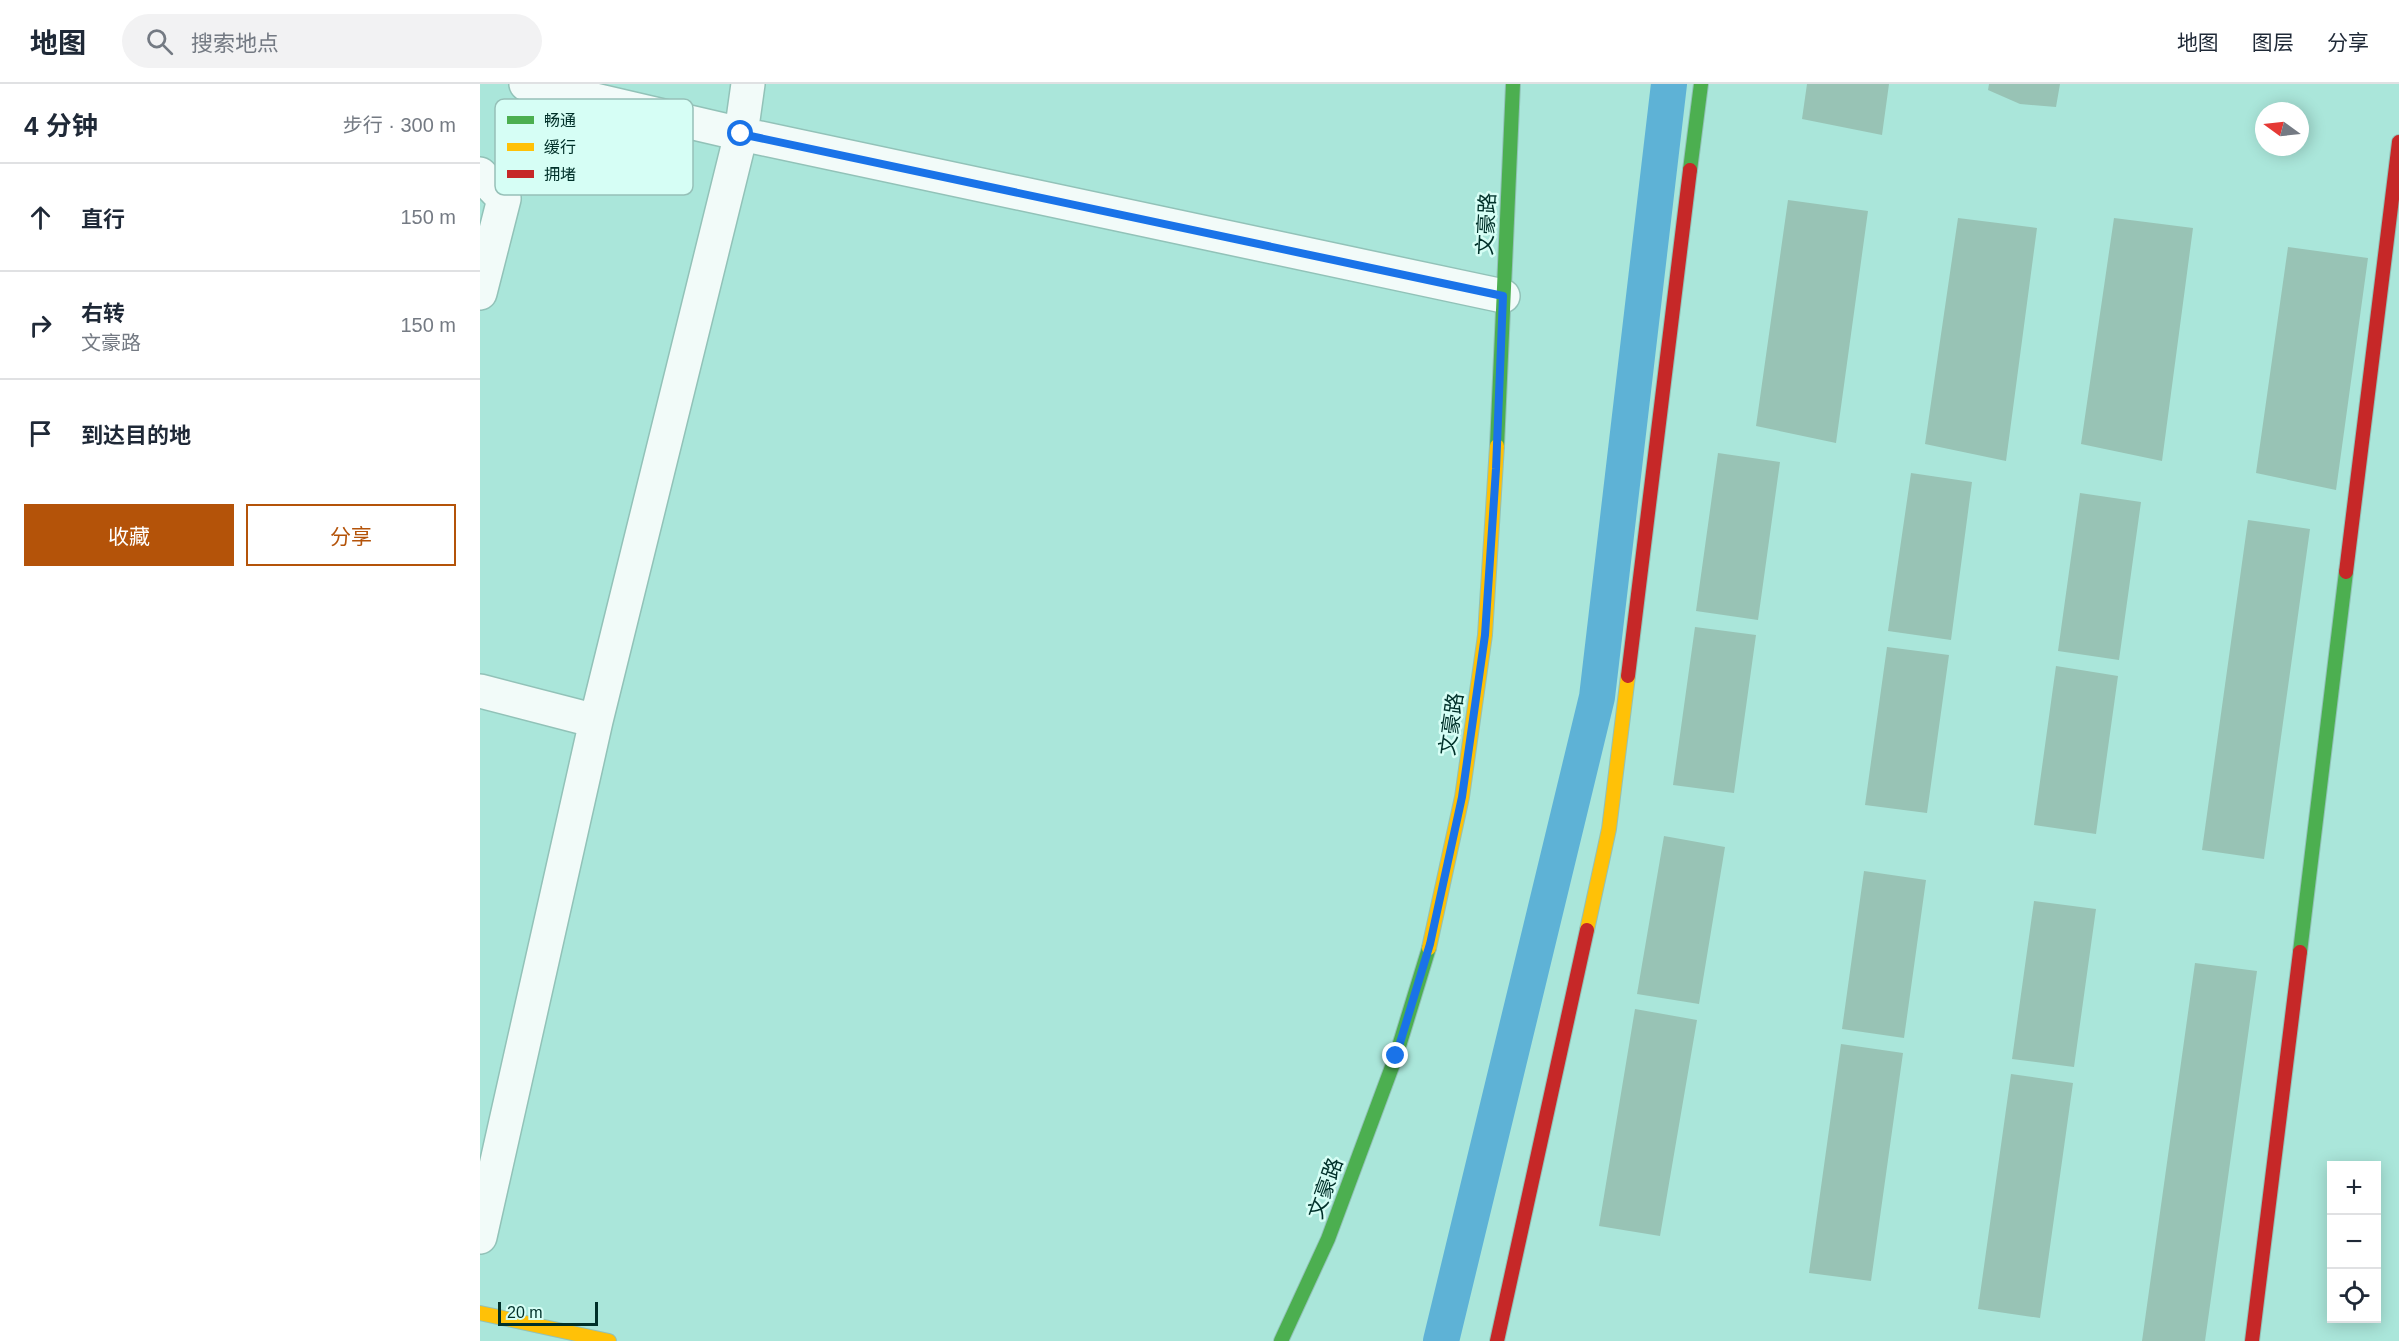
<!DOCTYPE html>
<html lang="zh">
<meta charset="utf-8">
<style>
body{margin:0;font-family:Helvetica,"Noto Sans SC",sans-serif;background:#f2f2f3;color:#1f2937}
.controls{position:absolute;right:18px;bottom:18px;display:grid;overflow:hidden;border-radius:0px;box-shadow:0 3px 15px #0003}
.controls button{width:54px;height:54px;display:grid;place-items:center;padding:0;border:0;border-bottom:2px solid #e0e1e3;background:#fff;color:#1f2937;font:30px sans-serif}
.compass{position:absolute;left:1775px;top:18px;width:54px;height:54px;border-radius:50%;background:#fff;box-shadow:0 3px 15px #0003;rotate:285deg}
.scale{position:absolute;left:18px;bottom:15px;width:100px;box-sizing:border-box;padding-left:6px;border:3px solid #003029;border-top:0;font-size:16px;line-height:21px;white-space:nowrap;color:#003029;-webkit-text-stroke:4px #d6fef5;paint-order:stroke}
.stop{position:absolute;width:18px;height:18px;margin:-14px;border:4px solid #1a73e8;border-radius:50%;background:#fff}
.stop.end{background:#1a73e8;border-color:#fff;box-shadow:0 2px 6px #0008}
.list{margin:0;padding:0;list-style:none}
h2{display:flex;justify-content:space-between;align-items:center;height:78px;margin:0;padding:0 24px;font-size:26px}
h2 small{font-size:20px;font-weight:400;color:#747a83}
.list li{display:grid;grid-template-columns:39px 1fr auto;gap:18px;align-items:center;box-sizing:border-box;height:108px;padding:0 24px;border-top:2px solid #e0e1e3}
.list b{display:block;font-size:22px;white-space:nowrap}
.list p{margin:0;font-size:20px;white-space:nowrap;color:#747a83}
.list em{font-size:20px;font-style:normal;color:#747a83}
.actions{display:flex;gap:12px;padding:18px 24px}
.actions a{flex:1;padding:14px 0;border:2px solid #b45309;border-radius:0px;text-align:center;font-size:21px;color:#b45309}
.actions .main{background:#b45309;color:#fff}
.icon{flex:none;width:33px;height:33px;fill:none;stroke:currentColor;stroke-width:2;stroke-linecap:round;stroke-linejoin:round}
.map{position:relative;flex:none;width:1919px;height:1257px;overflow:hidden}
header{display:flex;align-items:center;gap:36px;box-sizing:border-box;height:84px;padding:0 30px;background:#fff;border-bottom:2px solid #e0e1e3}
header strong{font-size:28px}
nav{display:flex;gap:33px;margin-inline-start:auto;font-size:21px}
.search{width:420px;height:54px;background:#f2f2f3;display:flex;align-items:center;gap:15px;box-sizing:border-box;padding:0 21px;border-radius:33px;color:#747a83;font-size:22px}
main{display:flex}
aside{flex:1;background:#fff}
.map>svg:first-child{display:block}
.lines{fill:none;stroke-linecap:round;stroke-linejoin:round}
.canal{stroke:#5eb2d6;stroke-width:36}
.building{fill:#98c3b5}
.street-casing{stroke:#92c2b8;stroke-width:36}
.fast-casing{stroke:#92c2b8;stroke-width:16}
.slow-casing{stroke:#92c2b8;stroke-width:16}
.jam-casing{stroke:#92c2b8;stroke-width:16}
.street{stroke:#f2fbf9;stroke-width:33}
.fast{stroke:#4caf50;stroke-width:14}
.slow{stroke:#ffc107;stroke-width:14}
.jam{stroke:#c62828;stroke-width:14}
.route{stroke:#1a73e8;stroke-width:8}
.labels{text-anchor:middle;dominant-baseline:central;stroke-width:5;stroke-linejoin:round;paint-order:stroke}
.street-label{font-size:21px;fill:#003029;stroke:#d6fef5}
.key{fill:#d6fef5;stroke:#96c0b8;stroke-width:1.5}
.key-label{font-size:16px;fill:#003029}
</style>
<header>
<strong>地图</strong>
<div class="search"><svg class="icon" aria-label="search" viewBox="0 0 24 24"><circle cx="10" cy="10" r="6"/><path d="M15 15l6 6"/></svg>搜索地点</div>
<nav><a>地图</a><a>图层</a><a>分享</a></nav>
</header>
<main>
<aside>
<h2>4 分钟<small>步行 · 300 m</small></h2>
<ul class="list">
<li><svg class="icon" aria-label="ahead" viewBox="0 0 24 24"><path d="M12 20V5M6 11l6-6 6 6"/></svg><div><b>直行</b></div><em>150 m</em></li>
<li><svg class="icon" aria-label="right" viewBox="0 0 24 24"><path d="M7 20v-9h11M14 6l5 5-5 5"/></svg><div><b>右转</b><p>文豪路</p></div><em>150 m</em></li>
<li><svg class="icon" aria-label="arrive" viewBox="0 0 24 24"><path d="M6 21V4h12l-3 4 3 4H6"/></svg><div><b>到达目的地</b></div></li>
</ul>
<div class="actions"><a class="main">收藏</a><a>分享</a></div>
</aside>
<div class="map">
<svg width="1919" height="1257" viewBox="0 0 1919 1257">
<rect width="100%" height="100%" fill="#aae6da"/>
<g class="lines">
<path class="canal" d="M 961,1257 L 1117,613 L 1189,0"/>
</g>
<path class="building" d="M 1327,0 L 1409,0 L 1402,51 L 1322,35 Z
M 1509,0 L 1580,0 L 1576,23 L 1540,20 L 1508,6 Z
M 1308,116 L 1388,127 L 1356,359 L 1276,342 Z
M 1478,134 L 1557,144 L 1526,377 L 1445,360 Z
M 1634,134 L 1713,144 L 1682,377 L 1601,360 Z
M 1808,163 L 1888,174 L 1856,406 L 1776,389 Z
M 1238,369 L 1300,378 L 1278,536 L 1216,527 Z
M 1431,389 L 1492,398 L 1471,556 L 1408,547 Z
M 1600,409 L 1661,418 L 1639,576 L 1578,567 Z
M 1768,436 L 1830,445 L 1784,775 L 1722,766 Z
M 1215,543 L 1276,551 L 1254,709 L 1193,701 Z
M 1407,563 L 1469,571 L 1447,729 L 1385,721 Z
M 1576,582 L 1638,592 L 1616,750 L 1554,741 Z
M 1184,752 L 1245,763 L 1219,920 L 1157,910 Z
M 1384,787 L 1446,796 L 1424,954 L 1362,945 Z
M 1554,817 L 1616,825 L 1594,983 L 1532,975 Z
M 1715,879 L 1777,887 L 1725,1257 L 1662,1257 Z
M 1155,925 L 1217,936 L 1180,1152 L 1119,1142 Z
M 1361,960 L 1423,969 L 1391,1197 L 1329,1189 Z
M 1531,990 L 1593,999 L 1560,1234 L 1498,1225 Z"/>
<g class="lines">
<defs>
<path id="street" d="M 46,0 L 261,50 L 1023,212
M 0,90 L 24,115 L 0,209
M 0,607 L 116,637
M 0,1153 L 116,637 L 261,50 L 268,0"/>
<path id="fast" d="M 1210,86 L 1221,0
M 1017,362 L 1033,0
M 1820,868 L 1866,488
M 801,1257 L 848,1155 L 916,972 L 949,864"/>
<path id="slow" d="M 1107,846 L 1129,745 L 1148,592
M 949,864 L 982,713 L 1005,551 L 1017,362
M 0,1229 L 129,1257"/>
<path id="jam" d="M 1866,488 L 1919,58
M 1148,592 L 1210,86
M 1017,1257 L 1107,846
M 1772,1257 L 1820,868"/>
</defs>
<use href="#street" class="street-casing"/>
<use href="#fast" class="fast-casing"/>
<use href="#slow" class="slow-casing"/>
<use href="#jam" class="jam-casing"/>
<use href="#street" class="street"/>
<use href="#fast" class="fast"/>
<use href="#slow" class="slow"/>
<use href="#jam" class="jam"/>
</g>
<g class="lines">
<path class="route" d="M 261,50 L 1023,212 L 1016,385 L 1005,551 L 982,713 L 950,860 L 916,972"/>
</g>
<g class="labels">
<g class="street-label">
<text transform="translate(1006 140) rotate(-87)">文豪路</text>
<text transform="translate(971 640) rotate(-82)">文豪路</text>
<text transform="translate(845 1104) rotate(-70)">文豪路</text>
</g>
</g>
<rect x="15" y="15" width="198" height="96" rx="9" class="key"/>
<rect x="27" y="32" width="27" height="8" fill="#4caf50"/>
<rect x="27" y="59" width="27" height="8" fill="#ffc107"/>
<rect x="27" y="86" width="27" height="8" fill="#c62828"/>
<g class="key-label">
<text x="64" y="42">畅通</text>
<text x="64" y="69">缓行</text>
<text x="64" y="96">拥堵</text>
</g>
</svg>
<div class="controls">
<button>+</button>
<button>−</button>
<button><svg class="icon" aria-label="locate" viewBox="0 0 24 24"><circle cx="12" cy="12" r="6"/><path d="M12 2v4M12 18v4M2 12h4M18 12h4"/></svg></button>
</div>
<svg class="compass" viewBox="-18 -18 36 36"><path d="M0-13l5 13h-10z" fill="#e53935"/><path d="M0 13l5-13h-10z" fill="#747a83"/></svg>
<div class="scale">20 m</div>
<div class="stop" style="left:261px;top:50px"></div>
<div class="stop end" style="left:916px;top:972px"></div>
</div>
</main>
